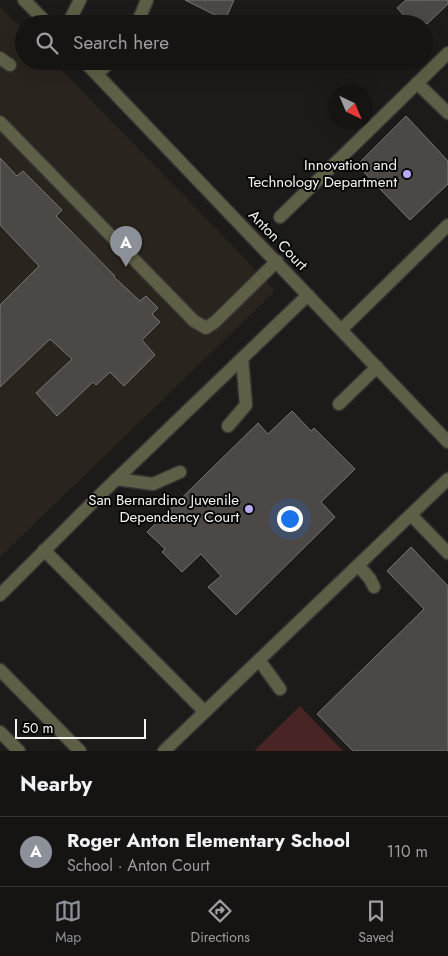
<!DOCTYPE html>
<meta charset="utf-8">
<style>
body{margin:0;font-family:Jost,sans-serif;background:#232121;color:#f1f3f6}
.compass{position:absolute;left:328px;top:85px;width:45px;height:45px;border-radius:50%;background:#161413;box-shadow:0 5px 20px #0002;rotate:136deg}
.scale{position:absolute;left:15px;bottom:12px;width:131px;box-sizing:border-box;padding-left:5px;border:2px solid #f4f4f2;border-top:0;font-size:14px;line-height:18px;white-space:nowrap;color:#f4f4f2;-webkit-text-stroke:4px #070606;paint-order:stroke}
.you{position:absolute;left:289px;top:518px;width:18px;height:18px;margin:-12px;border:4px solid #fff;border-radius:50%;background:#1a73e8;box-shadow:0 0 0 8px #1a73e833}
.badge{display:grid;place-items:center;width:32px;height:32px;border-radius:50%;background:#8c9099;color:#fff;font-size:16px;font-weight:700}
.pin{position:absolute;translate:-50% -41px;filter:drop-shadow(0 1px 2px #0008)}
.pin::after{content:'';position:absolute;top:26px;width:18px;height:15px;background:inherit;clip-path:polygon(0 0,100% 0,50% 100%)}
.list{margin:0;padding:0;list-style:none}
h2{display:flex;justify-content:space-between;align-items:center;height:65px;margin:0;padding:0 20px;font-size:21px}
h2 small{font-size:16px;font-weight:400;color:#9e9ea0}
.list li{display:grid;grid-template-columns:32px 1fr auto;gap:15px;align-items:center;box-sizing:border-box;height:70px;padding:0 20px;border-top:1px solid #353333}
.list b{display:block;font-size:19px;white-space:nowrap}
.list p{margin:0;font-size:16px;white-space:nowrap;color:#9e9ea0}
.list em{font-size:16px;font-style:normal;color:#9e9ea0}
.icon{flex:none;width:28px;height:28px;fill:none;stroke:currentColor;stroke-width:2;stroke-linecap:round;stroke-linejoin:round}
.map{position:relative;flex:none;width:448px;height:751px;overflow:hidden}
.search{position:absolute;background:#161413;box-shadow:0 5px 20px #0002;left:15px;right:15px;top:15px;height:55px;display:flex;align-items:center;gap:12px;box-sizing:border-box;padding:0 18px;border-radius:28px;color:#9e9ea0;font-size:19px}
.sheet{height:135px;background:#161413}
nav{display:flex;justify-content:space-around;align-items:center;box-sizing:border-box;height:70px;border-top:1px solid #353333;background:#161413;font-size:14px;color:#9e9ea0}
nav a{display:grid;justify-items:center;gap:2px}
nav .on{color:#8c9099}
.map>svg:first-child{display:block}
.built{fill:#29241d}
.green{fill:#482424}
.building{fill:#4b4846;stroke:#787574}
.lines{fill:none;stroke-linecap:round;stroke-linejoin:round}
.minor-casing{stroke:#373533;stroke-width:15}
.minor{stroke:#5e5f46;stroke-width:12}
.poi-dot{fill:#baaaf6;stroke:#070606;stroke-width:2}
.labels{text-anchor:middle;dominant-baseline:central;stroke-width:4;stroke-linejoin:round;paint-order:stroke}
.poi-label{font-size:15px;fill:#f4f4f2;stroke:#070606;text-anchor:end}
.street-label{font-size:15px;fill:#f4f4f2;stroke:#070606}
</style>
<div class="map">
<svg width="448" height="751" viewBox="0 0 448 751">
<rect width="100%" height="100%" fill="#1d1b19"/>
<path class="built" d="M 0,7 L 24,31 L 24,61 L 53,61 L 229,242 L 275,291 L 0,557 Z"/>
<path class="green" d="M 300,706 L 343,751 L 254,751 Z"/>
<path class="building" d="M 185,0 L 234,0 L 225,20 Z
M 406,0 L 448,0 L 448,4 L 427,24 L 412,24 L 397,8 Z
M 406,116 L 448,161 L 448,184 L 410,220 L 357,165 Z
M 0,158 L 17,176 L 23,171 L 62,210 L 56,216 L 115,276 L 114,277 L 140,301 L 146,296 L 158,308 L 152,314 L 160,322 L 142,340 L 155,355 L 124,386 L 110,372 L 96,385 L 93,382 L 57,416 L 36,393 L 72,359 L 50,339 L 0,387 L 0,305 L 39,266 L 0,225 Z
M 292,411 L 311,431 L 314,428 L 355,469 L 321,502 L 335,517 L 236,615 L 208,587 L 221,576 L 201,554 L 182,572 L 162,552 L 165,549 L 147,532 L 258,423 L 268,434 Z
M 411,547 L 448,586 L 448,751 L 353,751 L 317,714 L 424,609 L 387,571 Z"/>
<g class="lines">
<defs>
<path id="minor" d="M 24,0 L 48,24
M 68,24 L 80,0
M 137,24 L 147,0
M 0,58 L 10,65
M 84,61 L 448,442
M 97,74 L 111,61
M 417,83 L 448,113
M 0,122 L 194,321 L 206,328 L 215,322 L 277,261
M 280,217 L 448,53
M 342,329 L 448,225
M 339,404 L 377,367
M 228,426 L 246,405 L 242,358
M 116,479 L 153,484 L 180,472
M 411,515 L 448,553
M 44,550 L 205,712
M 358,565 L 370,579 L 374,587
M 0,595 L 103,492 L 308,295
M 259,660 L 280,689
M 0,670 L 80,751
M 0,732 L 19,751
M 164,751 L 448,479"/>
</defs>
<use href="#minor" class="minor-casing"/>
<use href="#minor" class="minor"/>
</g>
<g class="poi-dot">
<circle cx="407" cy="174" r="5"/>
<circle cx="249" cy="509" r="5"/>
</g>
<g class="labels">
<g class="poi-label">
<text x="397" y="165">Innovation and<tspan x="397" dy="17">Technology Department</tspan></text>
<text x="239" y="500">San Bernardino Juvenile<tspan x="239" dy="17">Dependency Court</tspan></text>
</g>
<g class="street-label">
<text transform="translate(278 240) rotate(46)">Anton Court</text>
</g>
</g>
</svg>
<svg class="compass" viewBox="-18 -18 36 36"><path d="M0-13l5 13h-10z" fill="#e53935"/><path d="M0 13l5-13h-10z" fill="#9e9ea0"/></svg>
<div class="scale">50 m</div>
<div class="you"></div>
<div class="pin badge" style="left:126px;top:267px">A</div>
<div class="search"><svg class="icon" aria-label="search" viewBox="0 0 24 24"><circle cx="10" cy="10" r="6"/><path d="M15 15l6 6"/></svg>Search here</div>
</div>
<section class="sheet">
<h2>Nearby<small></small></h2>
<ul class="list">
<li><span class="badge">A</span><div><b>Roger Anton Elementary School</b><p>School · Anton Court</p></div><em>110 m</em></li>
</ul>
</section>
<nav>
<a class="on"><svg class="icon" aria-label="map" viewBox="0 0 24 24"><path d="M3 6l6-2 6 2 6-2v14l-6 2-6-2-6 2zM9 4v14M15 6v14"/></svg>Map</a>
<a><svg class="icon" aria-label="directions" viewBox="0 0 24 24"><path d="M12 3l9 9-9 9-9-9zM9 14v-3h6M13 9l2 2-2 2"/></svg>Directions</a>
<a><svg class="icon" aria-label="saved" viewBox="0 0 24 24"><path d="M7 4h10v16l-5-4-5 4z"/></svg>Saved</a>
</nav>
